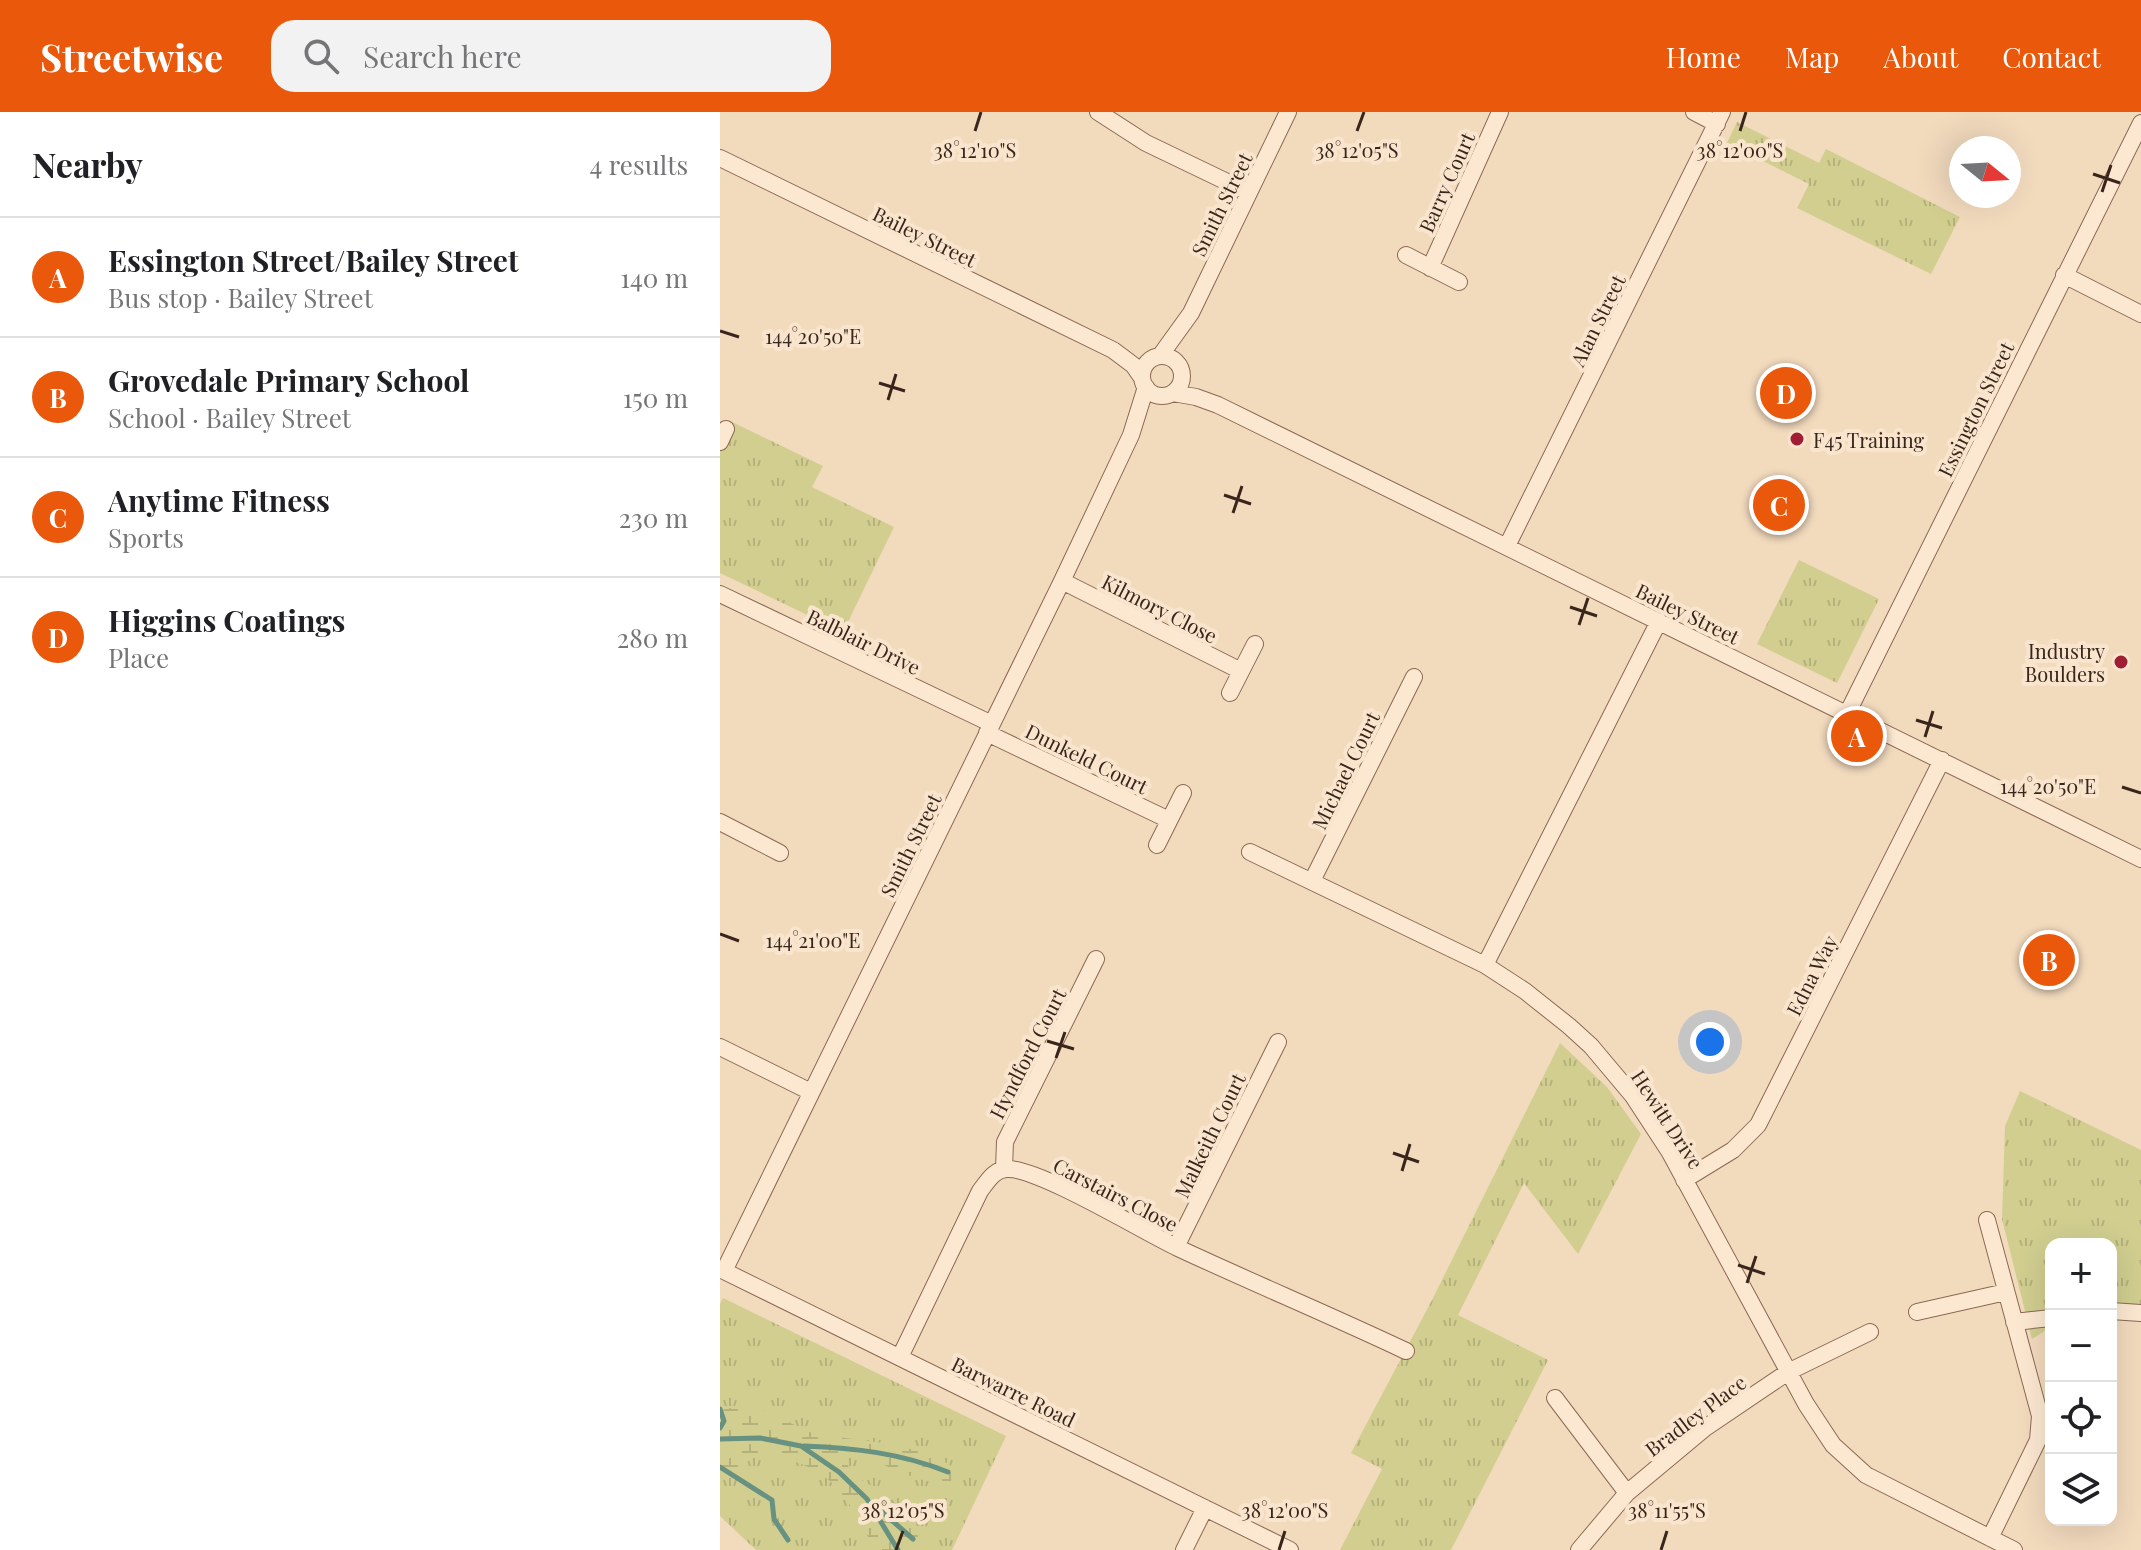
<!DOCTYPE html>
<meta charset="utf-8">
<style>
body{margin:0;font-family:"Playfair Display",serif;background:#f2f2f2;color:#202124}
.controls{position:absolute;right:24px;bottom:24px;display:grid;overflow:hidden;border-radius:16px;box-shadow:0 8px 32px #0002}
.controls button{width:72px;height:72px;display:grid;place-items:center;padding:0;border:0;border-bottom:2px solid #e0e0e0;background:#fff;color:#202124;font:40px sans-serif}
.compass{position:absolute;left:1229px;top:24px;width:72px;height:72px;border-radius:50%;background:#fff;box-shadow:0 8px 32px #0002;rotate:108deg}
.you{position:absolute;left:990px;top:930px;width:28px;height:28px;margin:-20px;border:6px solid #fff;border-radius:50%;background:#1a73e8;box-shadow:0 0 0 12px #1a73e833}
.badge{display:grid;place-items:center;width:52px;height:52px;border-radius:50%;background:#ea580c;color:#fff;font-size:26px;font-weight:700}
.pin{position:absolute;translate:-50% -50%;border:4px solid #fff;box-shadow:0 2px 8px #0006}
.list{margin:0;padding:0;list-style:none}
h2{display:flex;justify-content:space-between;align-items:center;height:104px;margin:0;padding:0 32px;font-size:34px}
h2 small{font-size:26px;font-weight:400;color:#757577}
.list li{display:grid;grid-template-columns:52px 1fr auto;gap:24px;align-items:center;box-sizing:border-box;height:120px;padding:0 32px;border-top:2px solid #e0e0e0}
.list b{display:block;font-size:30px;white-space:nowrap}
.list p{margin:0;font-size:26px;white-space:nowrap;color:#757577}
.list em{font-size:26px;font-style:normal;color:#757577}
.icon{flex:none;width:44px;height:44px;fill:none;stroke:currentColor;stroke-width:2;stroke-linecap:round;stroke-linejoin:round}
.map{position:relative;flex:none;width:1421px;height:1438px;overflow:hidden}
header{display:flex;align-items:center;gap:48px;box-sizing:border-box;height:112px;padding:0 40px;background:#ea580c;color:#fff}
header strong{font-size:38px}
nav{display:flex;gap:44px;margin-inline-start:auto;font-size:28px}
.search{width:560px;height:72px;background:#f2f2f2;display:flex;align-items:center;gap:20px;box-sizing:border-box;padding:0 28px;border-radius:24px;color:#757577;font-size:30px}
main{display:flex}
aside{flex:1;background:#fff}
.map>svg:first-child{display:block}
.grass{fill:url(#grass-tufts)}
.wetland{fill:url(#wetland-marsh)}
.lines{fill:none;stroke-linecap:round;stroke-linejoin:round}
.stream{stroke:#679180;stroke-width:5}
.minor-casing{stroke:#8b6954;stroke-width:18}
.minor{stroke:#fce8d1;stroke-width:16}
.ticks{fill:none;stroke:#39251b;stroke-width:3}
.poi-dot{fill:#a01e34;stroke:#f9e5cd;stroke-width:3}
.labels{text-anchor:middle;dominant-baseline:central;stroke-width:8;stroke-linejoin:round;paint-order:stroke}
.street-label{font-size:20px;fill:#39251b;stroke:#f9e5cd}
.poi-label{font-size:20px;fill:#39251b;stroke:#f9e5cd;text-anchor:start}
.ticks-label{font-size:20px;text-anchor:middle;fill:#39251b;stroke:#f9e5cd;stroke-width:8;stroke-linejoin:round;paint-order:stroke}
</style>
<header>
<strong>Streetwise</strong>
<div class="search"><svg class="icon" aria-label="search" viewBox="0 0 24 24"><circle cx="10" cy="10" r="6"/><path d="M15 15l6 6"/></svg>Search here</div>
<nav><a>Home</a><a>Map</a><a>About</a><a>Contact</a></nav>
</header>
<main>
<aside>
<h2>Nearby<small>4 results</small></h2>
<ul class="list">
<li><span class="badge">A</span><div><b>Essington Street/Bailey Street</b><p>Bus stop · Bailey Street</p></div><em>140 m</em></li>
<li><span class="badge">B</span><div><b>Grovedale Primary School</b><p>School · Bailey Street</p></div><em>150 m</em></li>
<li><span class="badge">C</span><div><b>Anytime Fitness</b><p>Sports</p></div><em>230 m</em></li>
<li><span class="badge">D</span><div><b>Higgins Coatings</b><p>Place</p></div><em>280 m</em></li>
</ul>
</aside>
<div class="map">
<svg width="1421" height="1438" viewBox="0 0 1421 1438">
<defs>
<pattern id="grass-tufts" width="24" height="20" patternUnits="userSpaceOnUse" patternTransform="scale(2)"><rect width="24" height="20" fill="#d1ce90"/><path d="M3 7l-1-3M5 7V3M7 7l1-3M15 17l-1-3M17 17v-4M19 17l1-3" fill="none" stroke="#b4b17c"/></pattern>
<pattern id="wetland-marsh" width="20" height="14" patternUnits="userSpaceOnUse" patternTransform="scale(2)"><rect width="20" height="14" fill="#d1ce90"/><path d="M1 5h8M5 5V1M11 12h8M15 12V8" fill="none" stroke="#b4b17c"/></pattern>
</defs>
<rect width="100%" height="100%" fill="#f2dabd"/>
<path class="grass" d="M 1017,10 L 1099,51 L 1106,37 L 1240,105 L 1211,162 L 1077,96 L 1089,72 L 1007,31 Z
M 10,309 L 103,354 L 92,375 L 174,415 L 123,520 L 0,461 L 0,330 Z
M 1079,448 L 1159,487 L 1117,571 L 1037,532 Z
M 840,931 L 887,975 L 921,1022 L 858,1142 L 804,1071 L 738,1203 L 828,1248 L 731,1438 L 620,1438 L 662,1357 L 631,1341 L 711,1190 Z
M 1300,979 L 1421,1038 L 1421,1200 L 1391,1205 L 1391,1132 L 1331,1132 L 1331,1215 L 1312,1227 L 1282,1107 L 1285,1014 Z
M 3,1186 L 286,1324 L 232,1438 L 36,1438 L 0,1404 L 0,1192 Z"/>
<path class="wetland" d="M 8,1296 L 45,1299 L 94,1322 L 171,1332 L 214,1343 L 233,1355 L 231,1369 C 225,1369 217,1371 212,1370 C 181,1365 158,1342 126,1349 L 131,1361 L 153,1375 L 197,1417 L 202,1438 L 155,1438 C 123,1377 111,1352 38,1342 L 9,1363 L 0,1360 L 0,1299 Z"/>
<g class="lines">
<path class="stream" d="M 0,1297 L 4,1309 L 0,1316
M 0,1327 L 40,1326 L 81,1334 L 119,1360 L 147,1387 L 178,1438
M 84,1334 C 135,1336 180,1341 228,1360
M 0,1355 L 52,1388 L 54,1407 L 68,1428
M 152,1391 L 193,1427"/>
<defs>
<path id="minor" d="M 378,0 L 426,31 L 528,80
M 974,0 L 997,12
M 0,46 L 393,238 L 413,253 L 422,266
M 686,143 L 739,170
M 710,156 L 780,0
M 1344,163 L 1421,202
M 440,244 L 471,201 L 568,0
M422 264a20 20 0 1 1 40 0a20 20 0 1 1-40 0Z
M 453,281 L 476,285 L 498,293 L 1421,747
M 0,330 L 6,317
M 787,434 L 1002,0
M 342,469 L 521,559
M 0,482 L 272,612
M 939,509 L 765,853 L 805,879 L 849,914 L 871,934 L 913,984 L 949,1039 L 1086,1292 L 1113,1333 L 1146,1363 L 1294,1438
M 510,581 L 535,532
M 1127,602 L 1421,11
M 267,621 L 449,708
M 0,710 L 60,741
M 437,733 L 463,681
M 530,740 L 765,853
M 592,769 L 694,565
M 0,935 L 91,980
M 284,1056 L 285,1030 L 376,847
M 964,1068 L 1013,1038 L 1038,1013 L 1222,648
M 1267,1108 L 1320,1304 L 1318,1328 L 1270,1426
M 456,1135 L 558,930
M 0,1157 L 570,1438
M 4,1159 L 342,469 L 411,323 L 426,275
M 1391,1199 L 1421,1201
M 1197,1200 L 1286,1180
M 1294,1210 L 1331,1206
M 180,1245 L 260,1079 C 267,1070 274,1057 287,1057 C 317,1055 424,1120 458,1136 C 533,1171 610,1203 686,1239
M 835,1286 L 907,1381 L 985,1316 L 1068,1260 L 1150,1220
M 464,1438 L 485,1396
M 859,1438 L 907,1381"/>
</defs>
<use href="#minor" class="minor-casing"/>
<use href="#minor" class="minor"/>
</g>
<path class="ticks" d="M 255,19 L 261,0M 637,19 L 644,0M 1020,19 L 1026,0M 1373,62 L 1400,71M 1382,80 L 1391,53M 0,219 L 19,225M 159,271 L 185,279M 168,288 L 176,262M 504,383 L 531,392M 513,401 L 522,374M 850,495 L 877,504M 859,513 L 868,486M 1196,608 L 1222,616M 1205,625 L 1213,599M 1402,675 L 1421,681M 0,822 L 19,829M 327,929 L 354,937M 336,946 L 345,920M 673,1041 L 699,1050M 682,1059 L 690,1032M 1018,1153 L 1045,1162M 1027,1171 L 1036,1144M 176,1438 L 183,1419M 559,1438 L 565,1419M 941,1438 L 947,1419"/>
<g class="poi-dot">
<circle cx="1077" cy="327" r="8"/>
<circle cx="1401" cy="550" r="8"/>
</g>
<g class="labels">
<g class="street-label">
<text transform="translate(726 70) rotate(-66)">Barry Court</text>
<text transform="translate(501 92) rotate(-64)">Smith Street</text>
<text transform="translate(205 124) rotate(26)">Bailey Street</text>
<text transform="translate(877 208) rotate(-64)">Alan Street</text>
<text transform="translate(1255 297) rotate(-64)">Essington Street</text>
<text transform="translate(440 496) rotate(27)">Kilmory Close</text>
<text transform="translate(968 501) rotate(26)">Bailey Street</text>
<text transform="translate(144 529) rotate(26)">Balblair Drive</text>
<text transform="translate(367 646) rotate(26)">Dunkeld Court</text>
<text transform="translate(625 658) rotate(-64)">Michael Court</text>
<text transform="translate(190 733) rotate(-64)">Smith Street</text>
<text transform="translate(1091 863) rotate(-63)">Edna Way</text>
<text transform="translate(307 941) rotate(-63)">Hyndford Court</text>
<text transform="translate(948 1007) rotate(57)">Hewitt Drive</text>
<text transform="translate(489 1023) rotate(-64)">Malkeith Court</text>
<text transform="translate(396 1082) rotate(27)">Carstairs Close</text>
<text transform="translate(294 1279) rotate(26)">Barwarre Road</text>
<text transform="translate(975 1303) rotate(-37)">Bradley Place</text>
</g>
<g class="poi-label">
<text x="1093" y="327">F45 Training</text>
<text x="1385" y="538" text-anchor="end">Industry<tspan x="1385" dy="23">Boulders</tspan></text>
</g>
</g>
<g class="ticks-label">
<text x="255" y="46">38°12'10"S</text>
<text x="637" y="46">38°12'05"S</text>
<text x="1020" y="46">38°12'00"S</text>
<text x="93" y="232">144°20'50"E</text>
<text x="1328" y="682">144°20'50"E</text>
<text x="93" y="836">144°21'00"E</text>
<text x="183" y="1406">38°12'05"S</text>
<text x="565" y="1406">38°12'00"S</text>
<text x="947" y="1406">38°11'55"S</text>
</g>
</svg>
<div class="controls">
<button>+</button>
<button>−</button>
<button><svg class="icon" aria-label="locate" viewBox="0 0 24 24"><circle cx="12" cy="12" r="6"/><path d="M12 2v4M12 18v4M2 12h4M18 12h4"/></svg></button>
<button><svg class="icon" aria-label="layers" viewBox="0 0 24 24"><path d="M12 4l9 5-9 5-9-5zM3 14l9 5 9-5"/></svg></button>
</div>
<svg class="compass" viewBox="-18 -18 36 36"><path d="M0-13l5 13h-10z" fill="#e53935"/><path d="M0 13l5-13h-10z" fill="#757577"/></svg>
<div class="you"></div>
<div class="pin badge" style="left:1137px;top:624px">A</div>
<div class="pin badge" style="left:1329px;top:848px">B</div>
<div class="pin badge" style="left:1059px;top:393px">C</div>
<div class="pin badge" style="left:1066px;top:281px">D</div>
</div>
</main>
